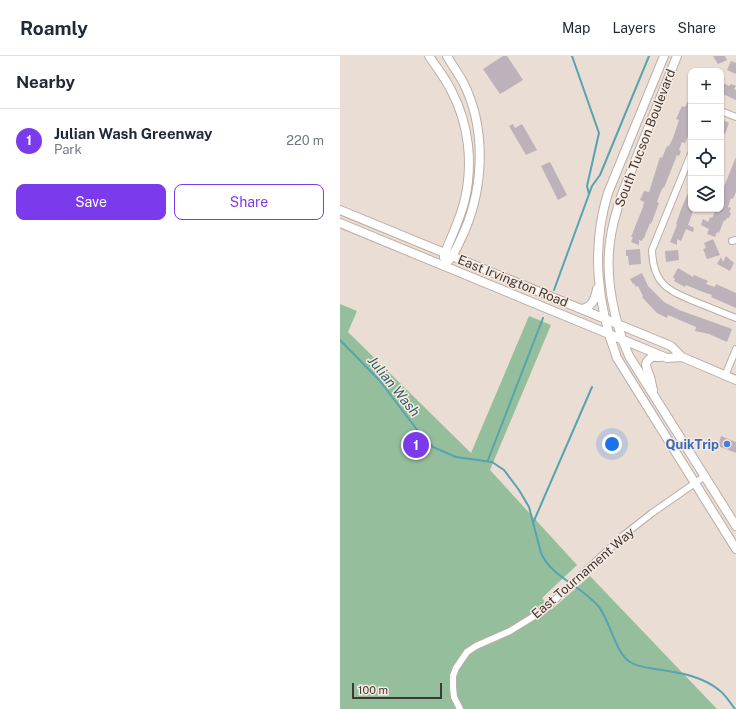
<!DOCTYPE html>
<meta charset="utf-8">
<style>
body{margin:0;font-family:"Public Sans",sans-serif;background:#f6f6f7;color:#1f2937}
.controls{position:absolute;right:12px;top:12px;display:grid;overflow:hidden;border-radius:8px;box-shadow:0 1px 3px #0004}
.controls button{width:36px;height:36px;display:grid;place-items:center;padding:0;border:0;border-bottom:1px solid #e0e1e3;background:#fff;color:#1f2937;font:20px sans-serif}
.scale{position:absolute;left:12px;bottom:10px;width:90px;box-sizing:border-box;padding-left:4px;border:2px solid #3e3935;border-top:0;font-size:11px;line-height:14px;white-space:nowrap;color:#3e3935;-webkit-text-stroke:3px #f8eae1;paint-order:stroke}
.you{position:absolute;left:272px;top:388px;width:14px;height:14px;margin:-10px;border:3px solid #fff;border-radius:50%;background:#1a73e8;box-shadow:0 0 0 6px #1a73e833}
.badge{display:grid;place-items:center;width:26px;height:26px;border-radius:50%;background:#7c3aed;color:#fff;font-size:13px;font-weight:700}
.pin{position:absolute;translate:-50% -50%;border:2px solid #fff;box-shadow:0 1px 4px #0006}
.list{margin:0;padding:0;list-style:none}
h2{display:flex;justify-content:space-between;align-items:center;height:52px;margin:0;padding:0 16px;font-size:17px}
h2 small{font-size:13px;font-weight:400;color:#747a83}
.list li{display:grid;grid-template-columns:26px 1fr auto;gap:12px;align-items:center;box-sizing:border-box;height:64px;padding:0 16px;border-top:1px solid #e0e1e3}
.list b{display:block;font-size:15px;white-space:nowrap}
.list p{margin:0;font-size:13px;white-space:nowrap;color:#747a83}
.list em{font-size:13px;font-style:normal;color:#747a83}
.actions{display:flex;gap:8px;padding:12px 16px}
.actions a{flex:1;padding:9px 0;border:1px solid #7c3aed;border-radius:8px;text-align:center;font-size:14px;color:#7c3aed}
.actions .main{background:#7c3aed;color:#fff}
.icon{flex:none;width:22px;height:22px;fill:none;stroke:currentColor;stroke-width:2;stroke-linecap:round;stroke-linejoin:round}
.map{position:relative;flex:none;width:396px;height:653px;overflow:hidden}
header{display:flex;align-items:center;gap:24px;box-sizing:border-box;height:56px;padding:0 20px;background:#fff;border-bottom:1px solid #e0e1e3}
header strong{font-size:19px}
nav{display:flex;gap:22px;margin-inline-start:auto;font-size:14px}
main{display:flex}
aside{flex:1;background:#fff}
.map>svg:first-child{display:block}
.green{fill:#95bf9c}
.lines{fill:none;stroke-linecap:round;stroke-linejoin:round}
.stream{stroke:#57a3b0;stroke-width:2}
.building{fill:#bdb1ba}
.minor-casing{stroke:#bbaea6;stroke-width:8}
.major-casing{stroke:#bbaea6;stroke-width:10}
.minor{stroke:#fff;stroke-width:6}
.major{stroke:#fff;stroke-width:8}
.shop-dot{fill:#3f7fe0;stroke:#f8eae1;stroke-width:1.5}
.labels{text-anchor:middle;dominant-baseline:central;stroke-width:3;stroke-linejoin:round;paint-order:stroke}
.street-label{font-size:13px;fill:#3e3935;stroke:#f8eae1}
.shop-label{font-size:13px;font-weight:bold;fill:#366cbe;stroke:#f8eae1;text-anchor:end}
.water-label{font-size:14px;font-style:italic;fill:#305f68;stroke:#f8eae1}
</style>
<header>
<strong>Roamly</strong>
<nav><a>Map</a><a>Layers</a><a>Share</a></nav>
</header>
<main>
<aside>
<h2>Nearby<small></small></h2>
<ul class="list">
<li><span class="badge">1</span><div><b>Julian Wash Greenway</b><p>Park</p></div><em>220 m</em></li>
</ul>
<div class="actions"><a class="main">Save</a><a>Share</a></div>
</aside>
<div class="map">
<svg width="396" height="653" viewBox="0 0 396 653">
<rect width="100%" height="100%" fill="#eaddd4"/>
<path class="green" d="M 0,248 L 17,255 L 8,276 L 131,397 L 189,260 L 211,269 L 150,414 L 237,509 L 202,542 L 211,554 L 250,520 L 377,653 L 0,653 Z"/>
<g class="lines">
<path class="stream" d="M 232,0 L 259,77 L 247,130 L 249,138
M 214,234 L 252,130 L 260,119 L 309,0
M 0,284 L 40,325 L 81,379 L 93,391 L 116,401 L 152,406 L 164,414 L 179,434 L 189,451 L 201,497 C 212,522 241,529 259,551 C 270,565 276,598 290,606 C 299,612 312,612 322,614 C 342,617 363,621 379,634 C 386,639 390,647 395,653
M 148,404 L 203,262
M 193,467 L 252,331"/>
</g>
<path class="building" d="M 163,0 L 167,0 L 183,24 L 160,38 L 143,13 Z
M 373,0 L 385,0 L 387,4 L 378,8 Z
M 391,5 L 396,7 L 396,18 L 387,14 Z
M 381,26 L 389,30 L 391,28 L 396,30 L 394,33 L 396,34 L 396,44 L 381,37 Z
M 351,39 L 351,63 L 348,70 L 351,71 L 351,79 L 349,78 L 345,87 L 342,86 L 339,94 L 341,95 L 339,100 L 337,99 L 324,132 L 323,131 L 319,140 L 317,146 L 319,147 L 311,168 L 310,167 L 304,182 L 303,182 L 302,185 L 299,184 L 299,189 L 291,186 L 293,181 L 291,181 L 303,151 L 304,146 L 300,144 L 304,135 L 309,136 L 320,101 L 322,102 L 327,90 L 329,90 L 333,82 L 339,64 L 336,63 L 342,50 L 345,51 Z
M 381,63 L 389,67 L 385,78 L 381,76 Z
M 173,68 L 175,72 L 182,68 L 197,94 L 186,99 L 169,70 Z
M 396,101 L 396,136 L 393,143 L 391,142 L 388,151 L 391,152 L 389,156 L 391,157 L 389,162 L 387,162 L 385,165 L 384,164 L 379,177 L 377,176 L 375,181 L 367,178 L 369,173 L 361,169 L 363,163 L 368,166 L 370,161 L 372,162 L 376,153 L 381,153 L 381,145 L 384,139 L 381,138 Z
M 210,106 L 227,139 L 218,144 L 201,110 Z
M 351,130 L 351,153 L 354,153 L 348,169 L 354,172 L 353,176 L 346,173 L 341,185 L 337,183 L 337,189 L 330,186 L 337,169 L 336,168 L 342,151 Z
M 373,183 L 380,199 L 367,203 L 363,193 L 366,192 L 364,187 Z
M 300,193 L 301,208 L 289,209 L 288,200 L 286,200 L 286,194 Z
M 338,194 L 339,204 L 326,206 L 325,195 Z
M 386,200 L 394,207 L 390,215 L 377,208 L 381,201 L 383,206 Z
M 338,212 L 353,221 L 354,219 L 368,225 L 366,228 L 375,231 L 376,228 L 396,237 L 396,252 L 371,241 L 372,239 L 363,236 L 346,229 L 345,231 L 334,225 L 335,223 L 333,221 Z
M 302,217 L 308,230 L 324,246 L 339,254 L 392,273 L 387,286 L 369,278 L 355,275 L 356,271 L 328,259 L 327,262 L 317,257 L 302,241 L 303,240 L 298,230 L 296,231 L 294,227 L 293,228 L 290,223 Z
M 381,380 L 396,386 L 396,397 L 378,390 Z"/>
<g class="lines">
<defs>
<path id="minor" d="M 381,55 L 396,61
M 351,98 L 312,194 C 313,228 327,234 356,246 C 369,251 383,257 396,262
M 392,185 L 396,184
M 385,320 L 396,293
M 120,653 L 114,641 L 113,631 L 113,620 L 116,612 L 127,596 L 136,590 L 170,575 L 204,554 L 284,479 L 312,457 L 365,420"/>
<path id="major" d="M 89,0 C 97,12 106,23 112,36 C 129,69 133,107 125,143 C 121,161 112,179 105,197 L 104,201
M 324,0 L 268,137 C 251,191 257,249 277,302 L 396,493
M 337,0 L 282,138 C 277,153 272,169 270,186 C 265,222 274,266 289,300 L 396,470
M 0,154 L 331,290 L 342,301 L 396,324
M 0,167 L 327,302 L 342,301
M 104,210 C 115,198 118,189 125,174 C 144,128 146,71 123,26 C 118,17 112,9 107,0
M 242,253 C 253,250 255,243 257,233
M 313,334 C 312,330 311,325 310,321 C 307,311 302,308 312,301 L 321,301"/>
</defs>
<use href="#minor" class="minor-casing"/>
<use href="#major" class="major-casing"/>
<use href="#minor" class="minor"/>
<use href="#major" class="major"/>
</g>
<circle class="shop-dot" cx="387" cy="388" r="4"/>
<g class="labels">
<g class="street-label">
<text transform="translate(305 82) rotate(-69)">South Tucson Boulevard</text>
<text transform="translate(173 225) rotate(22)">East Irvington Road</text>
<text transform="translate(243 517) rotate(-41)">East Tournament Way</text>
</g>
<g class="shop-label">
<text x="379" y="388">QuikTrip</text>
</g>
<g class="water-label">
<text transform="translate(54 330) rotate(51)">Julian Wash</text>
</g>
</g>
</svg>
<div class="controls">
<button>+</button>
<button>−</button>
<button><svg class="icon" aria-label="locate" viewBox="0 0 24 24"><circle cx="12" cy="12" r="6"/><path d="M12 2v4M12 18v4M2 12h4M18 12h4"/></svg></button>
<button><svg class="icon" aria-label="layers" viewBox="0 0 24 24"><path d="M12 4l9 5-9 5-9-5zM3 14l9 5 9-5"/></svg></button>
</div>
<div class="scale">100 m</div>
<div class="you"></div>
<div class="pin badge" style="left:76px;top:389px">1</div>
</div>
</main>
